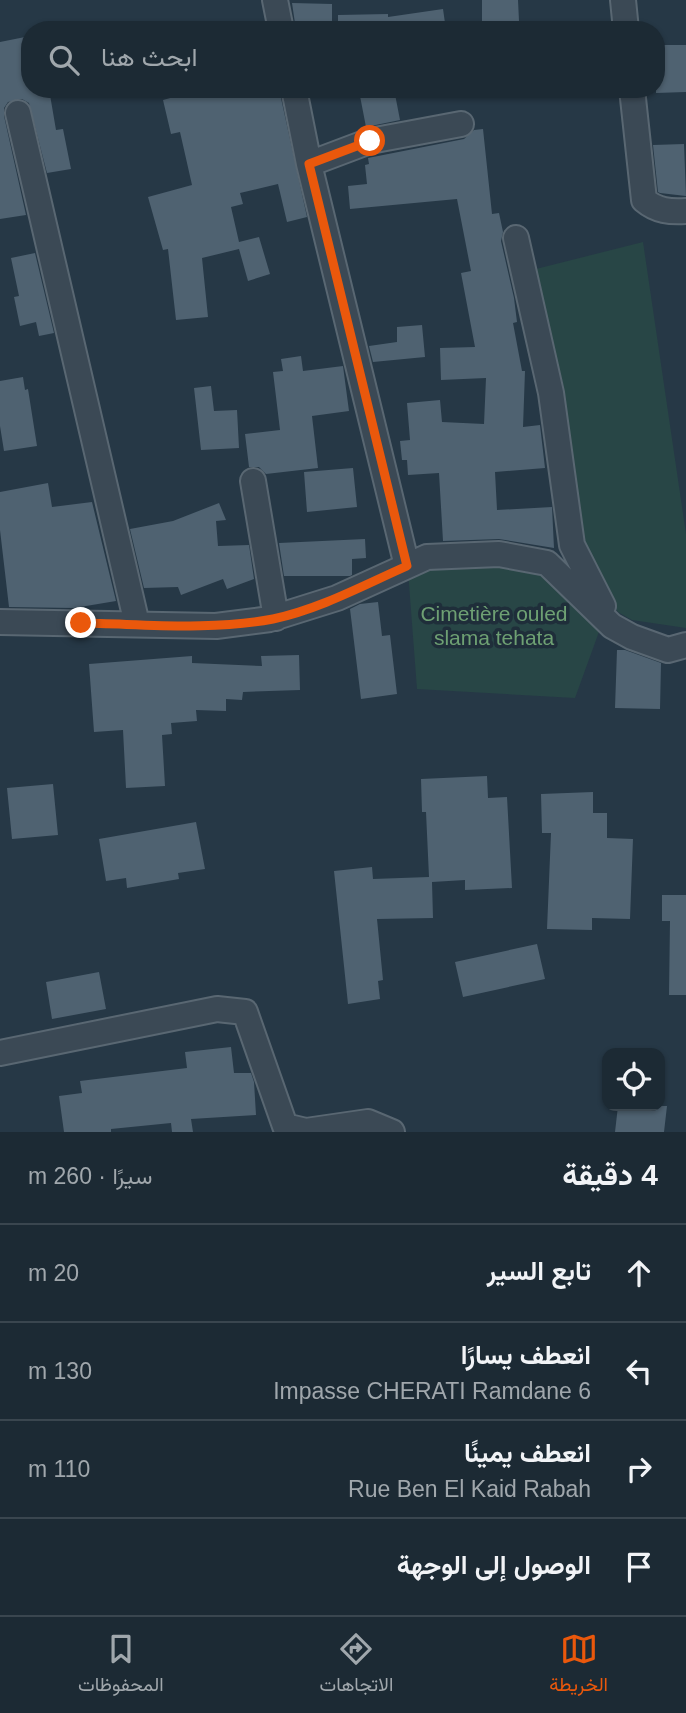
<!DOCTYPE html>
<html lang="ar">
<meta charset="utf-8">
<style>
body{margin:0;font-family:Helvetica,Vazirmatn,sans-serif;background:#25323c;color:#f1f3f6;direction:rtl}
.controls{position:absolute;right:21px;bottom:21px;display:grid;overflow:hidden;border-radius:14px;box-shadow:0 2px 5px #0004}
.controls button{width:63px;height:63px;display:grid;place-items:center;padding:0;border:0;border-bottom:2px solid #3a464f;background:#1c2a34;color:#f1f3f6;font:35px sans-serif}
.stop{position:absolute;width:21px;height:21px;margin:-16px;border:5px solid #ea580c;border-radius:50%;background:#fff}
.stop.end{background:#ea580c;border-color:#fff;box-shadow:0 2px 7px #0008}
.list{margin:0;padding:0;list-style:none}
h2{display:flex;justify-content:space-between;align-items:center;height:91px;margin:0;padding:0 28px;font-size:30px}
h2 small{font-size:23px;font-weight:400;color:#a0a7ac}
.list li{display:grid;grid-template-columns:46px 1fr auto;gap:21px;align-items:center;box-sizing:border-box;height:98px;padding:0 28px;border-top:2px solid #3a464f}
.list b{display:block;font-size:26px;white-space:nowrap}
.list p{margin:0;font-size:23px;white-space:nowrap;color:#a0a7ac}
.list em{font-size:23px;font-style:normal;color:#a0a7ac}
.icon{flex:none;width:38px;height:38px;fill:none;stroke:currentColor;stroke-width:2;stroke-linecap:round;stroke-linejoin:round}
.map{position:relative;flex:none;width:686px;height:1132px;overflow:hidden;direction:ltr}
.search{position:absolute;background:#1c2a34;box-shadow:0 2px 5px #0004;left:21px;right:21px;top:21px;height:77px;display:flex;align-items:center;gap:18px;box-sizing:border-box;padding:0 24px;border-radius:28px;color:#a0a7ac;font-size:26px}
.sheet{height:483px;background:#1c2a34}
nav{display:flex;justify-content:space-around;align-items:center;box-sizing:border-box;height:98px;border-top:2px solid #3a464f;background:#1c2a34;font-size:19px;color:#a0a7ac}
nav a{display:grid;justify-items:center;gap:4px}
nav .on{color:#ea580c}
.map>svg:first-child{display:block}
.green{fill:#284646}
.building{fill:#4f6271}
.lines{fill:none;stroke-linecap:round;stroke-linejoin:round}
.street-casing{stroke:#596772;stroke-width:28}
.street{stroke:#3b4955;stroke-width:24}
.route{stroke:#ea580c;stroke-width:9}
.labels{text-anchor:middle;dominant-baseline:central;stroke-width:7;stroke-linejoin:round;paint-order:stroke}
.park-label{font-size:21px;fill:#6ea073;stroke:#1f2e3a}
</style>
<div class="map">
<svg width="686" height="1132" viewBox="0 0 686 1132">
<rect width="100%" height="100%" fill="#263846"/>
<path class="green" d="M 643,242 L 686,534 L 686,628 L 632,620 L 618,612 L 578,550 L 564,389 L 536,269 Z
M 429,560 L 545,566 L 600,629 L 575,698 L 417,689 L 408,571 Z"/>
<path class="building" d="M 482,0 L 518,0 L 519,21 L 482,23 Z
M 292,3 L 332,4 L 332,30 L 296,30 Z
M 443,9 L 446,30 L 338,30 L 338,15 L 388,14 L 388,17 Z
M 30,36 L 30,89 L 49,89 L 56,130 L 63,129 L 71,169 L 47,173 L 29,103 L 22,99 L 8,102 L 4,108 L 4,116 L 26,215 L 0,219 L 0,42 Z
M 656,45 L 686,45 L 686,92 L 656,93 Z
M 203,89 L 279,89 L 307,217 L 287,222 L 278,184 L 240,193 L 243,204 L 231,207 L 239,242 L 259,237 L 270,274 L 248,281 L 239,249 L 202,258 L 208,317 L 176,320 L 168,249 L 163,250 L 148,197 L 192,185 L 180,132 L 171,134 L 163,100 Z
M 394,89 L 400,120 L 366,127 L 360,96 Z
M 483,129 L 492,214 L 499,213 L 503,232 L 501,241 L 514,298 L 517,322 L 513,323 L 522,371 L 525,371 L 523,427 L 540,425 L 545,468 L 495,472 L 497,510 L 552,507 L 554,548 L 499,539 L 443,541 L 439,473 L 408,475 L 407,460 L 402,460 L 400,441 L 410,440 L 407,403 L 440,400 L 442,422 L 484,424 L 486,378 L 441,380 L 440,348 L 475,347 L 461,273 L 471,271 L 457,199 L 350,209 L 348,186 L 367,184 L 365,165 L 369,164 L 368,158 L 464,139 L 474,130 Z
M 684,144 L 686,196 L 660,193 L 658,192 L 653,145 Z
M 35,253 L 54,333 L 39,336 L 36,322 L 20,326 L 14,297 L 19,296 L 11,258 Z
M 422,325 L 425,357 L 373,362 L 369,346 L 397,342 L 397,327 Z
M 301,356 L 303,371 L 343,366 L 349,411 L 312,416 L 318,468 L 266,474 L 259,467 L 249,467 L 245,434 L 280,430 L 273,372 L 283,371 L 281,359 Z
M 23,377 L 25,390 L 28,389 L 37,446 L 4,451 L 0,426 L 0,381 Z
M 211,386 L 214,411 L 237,410 L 239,448 L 201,450 L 194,388 Z
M 353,468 L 357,507 L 307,512 L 304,472 Z
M 48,483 L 52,507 L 92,502 L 116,601 L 74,608 L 9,607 L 0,530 L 0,492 Z
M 219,503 L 226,520 L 216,521 L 218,546 L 249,545 L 254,579 L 227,589 L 223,579 L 181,595 L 178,587 L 144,588 L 130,529 L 173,521 Z
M 365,539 L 366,558 L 352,559 L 352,575 L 350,576 L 284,576 L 279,543 Z
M 378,602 L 382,636 L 390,635 L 397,694 L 361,699 L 350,609 L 360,604 Z
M 617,650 L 625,650 L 661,663 L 660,709 L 615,708 Z
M 299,655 L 300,690 L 243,692 L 242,700 L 226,699 L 226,711 L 196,710 L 197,721 L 171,723 L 172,734 L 162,735 L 165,786 L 126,788 L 123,730 L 94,732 L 89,664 L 192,656 L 192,663 L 262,666 L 261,656 Z
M 487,776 L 488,798 L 507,797 L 512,888 L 465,890 L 465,880 L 432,882 L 433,918 L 377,919 L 383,980 L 378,981 L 380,999 L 348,1004 L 334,871 L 372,867 L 373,879 L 429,877 L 426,812 L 422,812 L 421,779 Z
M 53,784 L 58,835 L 12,839 L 7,788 Z
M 593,792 L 593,813 L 607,813 L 607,838 L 633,839 L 630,919 L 592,918 L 592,930 L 547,929 L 551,833 L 542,833 L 541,794 Z
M 196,822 L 205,869 L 178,873 L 179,879 L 127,888 L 126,878 L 106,881 L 99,839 Z
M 662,895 L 686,895 L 686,995 L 669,995 L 670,921 L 662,921 Z
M 537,944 L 545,979 L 463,997 L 455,962 Z
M 99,972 L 106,1009 L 52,1019 L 46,982 Z
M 231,1047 L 234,1073 L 251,1073 L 254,1082 L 256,1115 L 191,1119 L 193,1132 L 172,1132 L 171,1123 L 111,1129 L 111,1132 L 64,1132 L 59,1096 L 82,1093 L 80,1081 L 187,1068 L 185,1052 Z
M 618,1106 L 667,1106 L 664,1132 L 615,1132 Z"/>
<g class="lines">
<defs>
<path id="street" d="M 275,0 L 281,30
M 623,0 L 626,30
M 294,89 L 309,164 L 407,566
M 632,89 L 644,200 C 657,211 670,212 686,211
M 18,113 L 137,624
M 309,164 L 370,141 L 461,124
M 516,238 L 551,393 L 572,545 L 603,606
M 253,481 L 276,618
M 0,622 L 216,626 L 270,619 L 337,598 L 427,557 L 499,554 L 547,563 L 612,626 L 632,637 L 668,650 L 686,645
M 0,1053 L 217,1009 L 245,1012 L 285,1126 L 306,1131 L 368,1122 L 392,1132"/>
</defs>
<use href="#street" class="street-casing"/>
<use href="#street" class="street"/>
</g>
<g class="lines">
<path class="route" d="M 81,623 C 144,624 211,631 273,619 C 320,609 364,585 407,566 L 309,164 L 370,141"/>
</g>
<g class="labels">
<g class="park-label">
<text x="494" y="613">Cimetière ouled<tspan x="494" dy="24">slama tehata</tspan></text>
</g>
</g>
</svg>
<div class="controls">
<button><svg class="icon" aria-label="locate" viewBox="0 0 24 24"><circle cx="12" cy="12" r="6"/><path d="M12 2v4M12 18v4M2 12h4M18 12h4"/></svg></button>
</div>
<div class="stop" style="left:370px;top:141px"></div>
<div class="stop end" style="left:81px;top:623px"></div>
<div class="search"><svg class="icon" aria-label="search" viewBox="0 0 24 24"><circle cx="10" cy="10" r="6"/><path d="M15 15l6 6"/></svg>ابحث هنا</div>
</div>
<section class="sheet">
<h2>4 دقيقة<small>سيرًا · 260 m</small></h2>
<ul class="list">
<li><svg class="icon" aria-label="ahead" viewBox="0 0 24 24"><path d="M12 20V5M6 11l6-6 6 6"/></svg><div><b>تابع السير</b></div><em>20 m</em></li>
<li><svg class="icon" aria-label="left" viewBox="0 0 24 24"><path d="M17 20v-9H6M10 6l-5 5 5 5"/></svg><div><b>انعطف يسارًا</b><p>6 Impasse CHERATI Ramdane</p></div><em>130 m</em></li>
<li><svg class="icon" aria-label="right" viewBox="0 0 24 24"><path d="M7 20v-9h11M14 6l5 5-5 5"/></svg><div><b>انعطف يمينًا</b><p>Rue Ben El Kaid Rabah</p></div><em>110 m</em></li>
<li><svg class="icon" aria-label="arrive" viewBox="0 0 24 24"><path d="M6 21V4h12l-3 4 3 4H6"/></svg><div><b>الوصول إلى الوجهة</b></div></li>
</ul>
</section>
<nav>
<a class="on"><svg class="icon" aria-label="map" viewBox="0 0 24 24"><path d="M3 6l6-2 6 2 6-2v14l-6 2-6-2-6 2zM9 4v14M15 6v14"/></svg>الخريطة</a>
<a><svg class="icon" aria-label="directions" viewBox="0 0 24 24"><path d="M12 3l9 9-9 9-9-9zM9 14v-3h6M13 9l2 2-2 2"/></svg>الاتجاهات</a>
<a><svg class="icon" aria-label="saved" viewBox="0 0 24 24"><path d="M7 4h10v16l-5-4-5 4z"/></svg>المحفوظات</a>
</nav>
